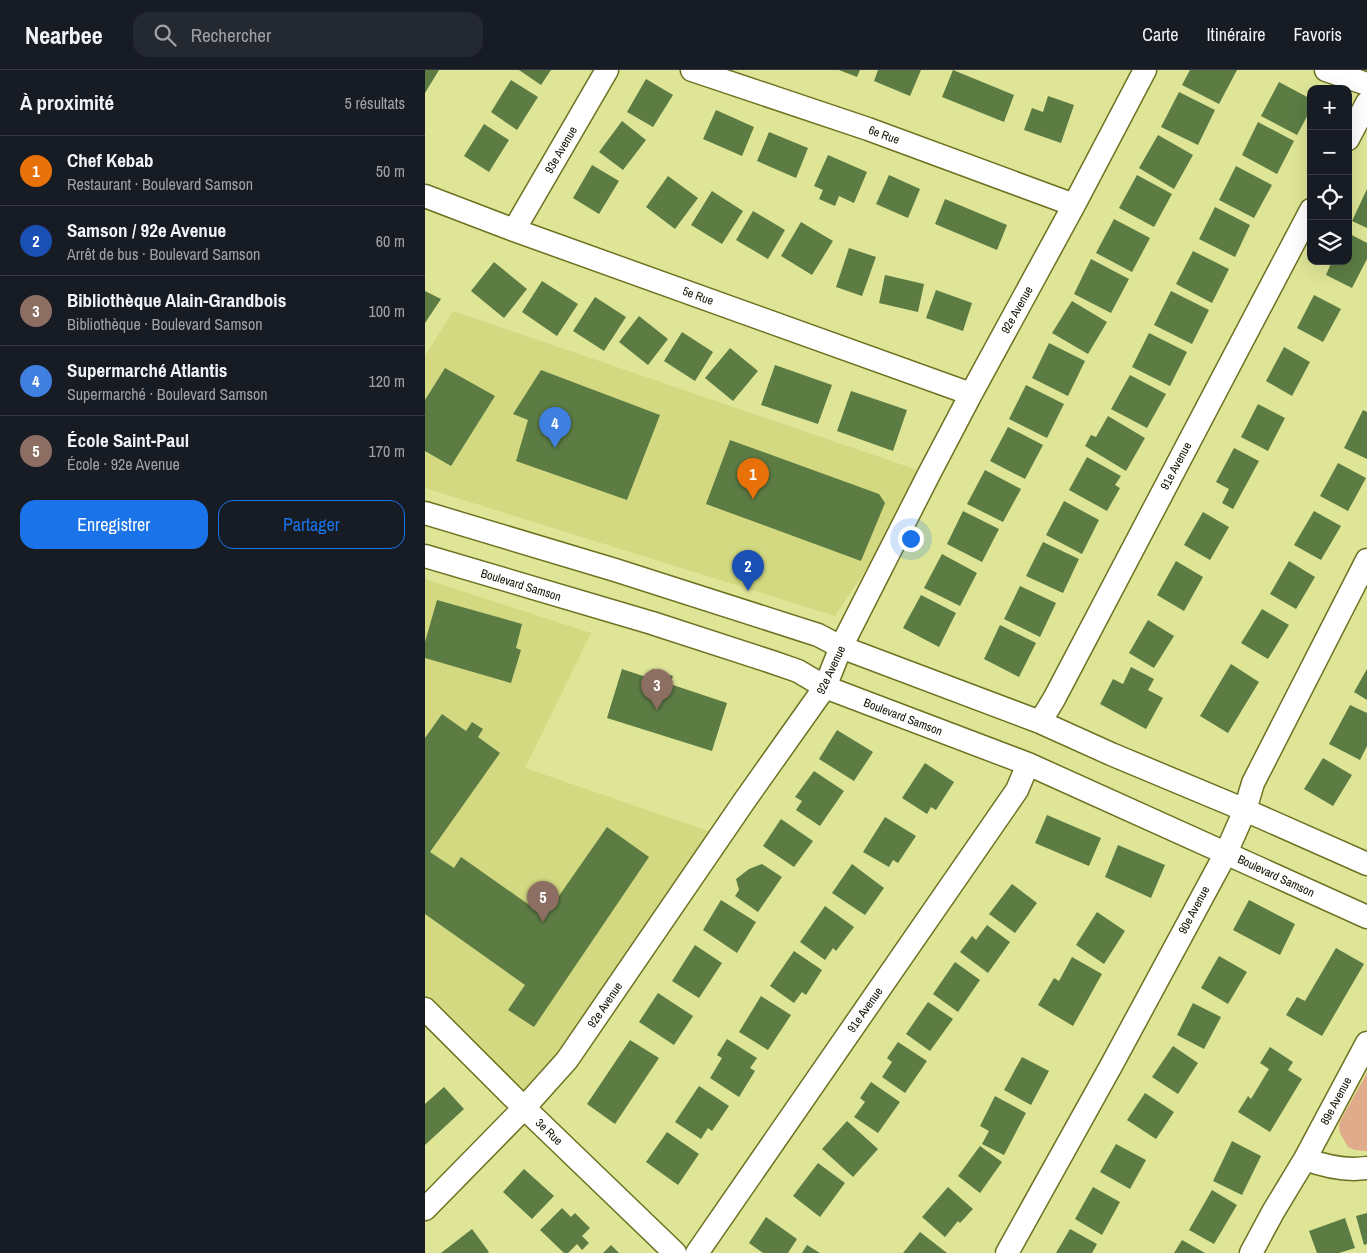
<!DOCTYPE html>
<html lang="fr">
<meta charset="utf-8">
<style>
body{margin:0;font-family:"Archivo Narrow",sans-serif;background:#242831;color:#f1f3f6}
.controls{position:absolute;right:15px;top:15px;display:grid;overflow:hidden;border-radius:10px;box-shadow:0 5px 20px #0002}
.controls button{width:45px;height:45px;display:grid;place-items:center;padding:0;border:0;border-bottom:1px solid #363941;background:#171b24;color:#f1f3f6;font:25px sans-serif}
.you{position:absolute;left:485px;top:468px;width:18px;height:18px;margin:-12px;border:4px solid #fff;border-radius:50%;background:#1a73e8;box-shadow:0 0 0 8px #1a73e833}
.badge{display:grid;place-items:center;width:32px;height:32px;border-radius:50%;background:#1a73e8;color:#fff;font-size:16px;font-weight:700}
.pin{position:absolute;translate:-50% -41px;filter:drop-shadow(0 1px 2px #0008)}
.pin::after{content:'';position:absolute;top:26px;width:18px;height:15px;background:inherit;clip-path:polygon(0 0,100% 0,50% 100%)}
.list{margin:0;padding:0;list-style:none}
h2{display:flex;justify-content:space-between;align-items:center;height:65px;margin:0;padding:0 20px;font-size:21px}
h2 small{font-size:16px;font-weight:400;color:#9ea1a6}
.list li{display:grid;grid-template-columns:32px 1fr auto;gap:15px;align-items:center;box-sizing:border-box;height:70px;padding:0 20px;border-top:1px solid #363941}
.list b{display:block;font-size:19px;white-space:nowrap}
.list p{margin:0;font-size:16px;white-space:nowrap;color:#9ea1a6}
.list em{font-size:16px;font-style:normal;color:#9ea1a6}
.actions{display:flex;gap:10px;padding:15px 20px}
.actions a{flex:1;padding:11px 0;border:1px solid #1a73e8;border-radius:15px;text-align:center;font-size:18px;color:#1a73e8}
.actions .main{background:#1a73e8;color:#fff}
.icon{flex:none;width:28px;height:28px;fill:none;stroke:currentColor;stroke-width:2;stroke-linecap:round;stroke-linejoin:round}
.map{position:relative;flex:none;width:942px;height:1183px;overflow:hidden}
header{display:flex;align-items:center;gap:30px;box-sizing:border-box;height:70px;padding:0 25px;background:#171b24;border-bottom:1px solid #363941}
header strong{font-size:24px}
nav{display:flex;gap:28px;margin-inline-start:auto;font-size:18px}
.search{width:350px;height:45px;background:#242831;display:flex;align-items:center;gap:12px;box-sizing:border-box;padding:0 18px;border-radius:15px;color:#9ea1a6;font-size:19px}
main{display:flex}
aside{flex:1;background:#171b24}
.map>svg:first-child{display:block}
.built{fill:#d2d981}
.green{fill:#e0ab8a}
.building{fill:#5c7c44}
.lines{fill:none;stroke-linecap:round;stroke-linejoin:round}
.minor-casing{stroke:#6d7222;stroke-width:25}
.minor{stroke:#fff;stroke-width:22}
.labels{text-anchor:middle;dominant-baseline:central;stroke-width:4;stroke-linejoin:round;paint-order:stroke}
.street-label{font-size:12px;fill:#111300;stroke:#fff}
</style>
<header>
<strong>Nearbee</strong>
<div class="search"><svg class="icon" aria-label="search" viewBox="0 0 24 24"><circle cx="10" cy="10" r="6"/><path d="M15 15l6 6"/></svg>Rechercher</div>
<nav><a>Carte</a><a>Itinéraire</a><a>Favoris</a></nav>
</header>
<main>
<aside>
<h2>À proximité<small>5 résultats</small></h2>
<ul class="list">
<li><span class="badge" style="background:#e8710a">1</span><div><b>Chef Kebab</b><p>Restaurant · Boulevard Samson</p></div><em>50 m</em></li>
<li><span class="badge" style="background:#1a4fb4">2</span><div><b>Samson / 92e Avenue</b><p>Arrêt de bus · Boulevard Samson</p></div><em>60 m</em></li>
<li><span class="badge" style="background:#8d6e63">3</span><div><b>Bibliothèque Alain-Grandbois</b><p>Bibliothèque · Boulevard Samson</p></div><em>100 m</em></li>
<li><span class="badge" style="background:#3f7fe0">4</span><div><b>Supermarché Atlantis</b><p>Supermarché · Boulevard Samson</p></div><em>120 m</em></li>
<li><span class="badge" style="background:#8d6e63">5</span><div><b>École Saint-Paul</b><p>École · 92e Avenue</p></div><em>170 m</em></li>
</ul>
<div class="actions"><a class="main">Enregistrer</a><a>Partager</a></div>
</aside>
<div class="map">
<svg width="942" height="1183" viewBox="0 0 942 1183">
<rect width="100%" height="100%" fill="#dee596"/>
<path class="built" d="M 28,241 L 504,404 L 410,546 L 0,418 L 0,286 Z
M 0,509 L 166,563 L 100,698 L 295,765 L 99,1038 L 0,939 Z"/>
<path class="green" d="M 942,1003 L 942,1081 L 930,1080 L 923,1077 L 915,1063 L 914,1057 L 915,1051 Z"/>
<path class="building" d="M 0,0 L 14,0 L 0,23 Z
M 94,0 L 126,0 L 116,15 Z
M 414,0 L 435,0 L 432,7 Z
M 453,0 L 496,0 L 485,26 L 449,11 Z
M 528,0 L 589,25 L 579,52 L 517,27 Z
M 765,0 L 812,0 L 794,34 L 757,15 Z
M 221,9 L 248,25 L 228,57 L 202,42 Z
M 86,10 L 113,27 L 92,60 L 66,42 Z
M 854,12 L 886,29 L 886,39 L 872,65 L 836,46 Z
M 754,22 L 790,40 L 773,75 L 736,57 Z
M 623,26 L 649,35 L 636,73 L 599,60 L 607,38 L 618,42 Z
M 291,40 L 329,57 L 317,86 L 278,69 Z
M 197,51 L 221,70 L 198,100 L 174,82 Z
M 833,52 L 869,71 L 852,104 L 817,85 Z
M 59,54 L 84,70 L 64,102 L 39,86 Z
M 344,62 L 383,78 L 371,108 L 332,91 Z
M 733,65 L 768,85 L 749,119 L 714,98 Z
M 403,85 L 442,102 L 429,133 L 414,126 L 410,136 L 394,129 L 398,120 L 389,116 Z
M 167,95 L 194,111 L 174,144 L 148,128 Z
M 811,96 L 847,115 L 829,148 L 794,130 Z
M 464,105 L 495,119 L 483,148 L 451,134 Z
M 712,105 L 747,124 L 729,157 L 694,138 Z
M 243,106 L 273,128 L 250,159 L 221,137 Z
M 942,119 L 942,158 L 927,151 Z
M 287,121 L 318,141 L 297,174 L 266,155 Z
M 520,129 L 582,155 L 572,180 L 510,154 Z
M 790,137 L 825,155 L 810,187 L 774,169 Z
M 328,141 L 360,160 L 343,189 L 311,170 Z
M 689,149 L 725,168 L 707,202 L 671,183 Z
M 376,152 L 408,171 L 387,205 L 356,186 Z
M 923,163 L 942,173 L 942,189 L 927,218 L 901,205 L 907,191 L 923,191 Z
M 424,178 L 451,187 L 437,226 L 411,217 Z
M 768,181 L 804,199 L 787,233 L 751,214 Z
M 666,189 L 704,209 L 686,243 L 649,224 Z
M 69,192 L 102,219 L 79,248 L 46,221 Z
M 460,205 L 499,214 L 493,242 L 454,233 Z
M 117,211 L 153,234 L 132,266 L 97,242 Z
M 511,220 L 547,233 L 538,261 L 501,248 Z
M 0,221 L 16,229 L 0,253 Z
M 746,221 L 784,240 L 767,274 L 729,255 Z
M 889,225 L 916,239 L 898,272 L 872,258 Z
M 170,227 L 201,247 L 179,281 L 148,261 Z
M 647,231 L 682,252 L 663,284 L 627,263 Z
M 214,246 L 243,269 L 223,295 L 194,272 Z
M 257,262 L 288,282 L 270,311 L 239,291 Z
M 724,263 L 762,282 L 745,316 L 707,297 Z
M 624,273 L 660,291 L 643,326 L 607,308 Z
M 859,277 L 885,292 L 867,326 L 841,311 Z
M 305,278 L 333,301 L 308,331 L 280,308 Z
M 350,295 L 407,315 L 393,354 L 336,335 Z
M 20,298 L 70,326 L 26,396 L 0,381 L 0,330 Z
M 116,300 L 235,345 L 202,430 L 91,391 L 103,350 L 88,344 Z
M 705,305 L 741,324 L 722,358 L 686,339 Z
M 601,315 L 639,334 L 622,368 L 584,349 Z
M 426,321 L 482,340 L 468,381 L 412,361 Z
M 833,334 L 860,348 L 843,381 L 816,367 Z
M 938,340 L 942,342 L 942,389 L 919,378 Z
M 683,346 L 720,368 L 701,401 L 660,376 L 666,365 L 671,367 Z
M 583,357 L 618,375 L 600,409 L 565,391 Z
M 305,370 L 454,424 L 460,433 L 436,491 L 281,434 Z
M 809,378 L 834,391 L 808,439 L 797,433 L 804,419 L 791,412 Z
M 662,387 L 696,406 L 690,415 L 695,418 L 682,441 L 644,420 Z
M 913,393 L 941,408 L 923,441 L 895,426 Z
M 560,400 L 596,419 L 578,452 L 542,434 Z
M 639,431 L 674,450 L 657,484 L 621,465 Z
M 538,441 L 574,459 L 557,492 L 522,474 Z
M 889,441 L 916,456 L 896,490 L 869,475 Z
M 778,442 L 804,457 L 785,490 L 759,475 Z
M 618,472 L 654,489 L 638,523 L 601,506 Z
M 517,484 L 552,503 L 535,536 L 499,518 Z
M 751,491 L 778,507 L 759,541 L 732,525 Z
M 864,491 L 890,507 L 871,539 L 845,524 Z
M 595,516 L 631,533 L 615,567 L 579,549 Z
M 496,525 L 531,543 L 514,577 L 478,558 Z
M 12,530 L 97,554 L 91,578 L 96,580 L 86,613 L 0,588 L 0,572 Z
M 837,539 L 864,555 L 843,589 L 816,573 Z
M 723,550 L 749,566 L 729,598 L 704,583 Z
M 575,555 L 611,573 L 594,607 L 559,589 Z
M 806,594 L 834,612 L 803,663 L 775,646 Z
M 706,597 L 729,609 L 723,620 L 738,628 L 721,659 L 675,634 L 688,609 L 698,614 Z
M 197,599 L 224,608 L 227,599 L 248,606 L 245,614 L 302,633 L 287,681 L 182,648 Z
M 942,599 L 942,630 L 929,622 Z
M 925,635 L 942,643 L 942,676 L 935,690 L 904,674 Z
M 17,644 L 41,661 L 47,652 L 58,659 L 53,667 L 75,683 L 5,782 L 29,798 L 36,787 L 120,846 L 182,757 L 224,787 L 109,957 L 83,940 L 100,915 L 0,844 L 0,668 Z
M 412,660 L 448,682 L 429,711 L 394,689 Z
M 898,688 L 927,705 L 908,736 L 879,719 Z
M 500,693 L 529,712 L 511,740 L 506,737 L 502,744 L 477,728 Z
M 389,701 L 419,721 L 395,756 L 371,740 L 377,731 L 370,727 Z
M 622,745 L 676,768 L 664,796 L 610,773 Z
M 460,747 L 491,766 L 473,793 L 468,790 L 464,797 L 438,782 Z
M 356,749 L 388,771 L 369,797 L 338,776 Z
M 693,775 L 740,795 L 726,828 L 680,807 Z
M 337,794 L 357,807 L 333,842 L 310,826 L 314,820 L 311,809 L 324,799 Z
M 427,794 L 459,818 L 440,845 L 407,823 Z
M 587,814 L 612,833 L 590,863 L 564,844 Z
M 296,830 L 331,852 L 312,883 L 278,860 Z
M 824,830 L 870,854 L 855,885 L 808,860 Z
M 400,836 L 429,857 L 411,881 L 408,878 L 400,890 L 375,872 Z
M 672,842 L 700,861 L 679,894 L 651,875 Z
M 562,855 L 585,872 L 563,903 L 535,882 L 547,866 L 551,870 Z
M 270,875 L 297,893 L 274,928 L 247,911 Z
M 911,878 L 939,894 L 897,966 L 861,945 L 872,927 L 880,931 Z
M 369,881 L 397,900 L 381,925 L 377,922 L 369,933 L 345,916 Z
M 794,886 L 822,902 L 803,934 L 776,918 Z
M 647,887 L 677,904 L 648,956 L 613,935 L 629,908 L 634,911 Z
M 530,892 L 555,910 L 533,942 L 508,924 Z
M 233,923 L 268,946 L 249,975 L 214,952 Z
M 336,926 L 366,945 L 343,980 L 314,962 Z
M 503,932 L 528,949 L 505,981 L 481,964 Z
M 768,933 L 796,947 L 779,979 L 752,965 Z
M 302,969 L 332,988 L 325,998 L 330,1001 L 314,1027 L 285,1008 L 297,988 L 292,985 Z
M 205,970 L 234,988 L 190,1054 L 162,1034 Z
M 473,972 L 502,991 L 480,1023 L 457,1007 L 467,992 L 462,988 Z
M 748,976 L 773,993 L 753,1024 L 727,1007 Z
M 845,977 L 868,992 L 863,1000 L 877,1009 L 845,1062 L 813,1042 L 823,1026 L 826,1029 L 844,999 L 835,993 Z
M 597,987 L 624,1001 L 606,1035 L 579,1020 Z
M 446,1012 L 475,1032 L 453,1063 L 429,1047 L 440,1032 L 435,1028 Z
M 274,1016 L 304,1036 L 287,1061 L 283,1058 L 276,1069 L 250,1052 Z
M 19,1017 L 39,1039 L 0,1075 L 0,1034 Z
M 720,1023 L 749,1042 L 731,1069 L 702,1050 Z
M 570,1026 L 601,1043 L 579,1085 L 557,1074 L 564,1061 L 555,1056 Z
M 422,1051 L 453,1079 L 428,1107 L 397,1079 Z
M 242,1062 L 274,1084 L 253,1115 L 221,1092 Z
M 807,1071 L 836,1086 L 817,1125 L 788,1111 Z
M 691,1074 L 721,1090 L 705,1119 L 675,1102 Z
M 555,1076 L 577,1092 L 555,1123 L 533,1106 Z
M 393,1093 L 420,1113 L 395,1147 L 368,1126 Z
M 99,1099 L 129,1126 L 107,1149 L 78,1122 Z
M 523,1117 L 548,1139 L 535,1153 L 533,1151 L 520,1167 L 497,1147 Z
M 668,1117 L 695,1132 L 677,1165 L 650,1149 Z
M 787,1120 L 812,1135 L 789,1174 L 764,1160 Z
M 137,1138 L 146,1147 L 150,1143 L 165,1158 L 157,1166 L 164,1173 L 157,1180 L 152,1174 L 143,1183 L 139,1183 L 115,1160 Z
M 942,1143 L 942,1174 L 939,1175 L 931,1146 Z
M 341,1147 L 372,1169 L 363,1183 L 338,1183 L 324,1173 Z
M 920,1148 L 930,1178 L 914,1183 L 892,1183 L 884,1161 Z
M 47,1159 L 64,1182 L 62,1183 L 16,1183 Z
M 645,1159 L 672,1174 L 667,1183 L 631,1183 Z
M 495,1162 L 522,1183 L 478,1183 Z
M 757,1170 L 780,1183 L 749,1183 Z
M 186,1175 L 194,1183 L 178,1183 Z
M 382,1175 L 395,1183 L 377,1183 Z"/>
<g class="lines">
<defs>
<path id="minor" d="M 267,0 L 443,59 L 649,135
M 901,0 L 942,14
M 923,69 L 942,33
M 0,126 L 89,160 L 546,324
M 89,160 L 182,0
M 0,443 L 190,500 L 393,565 L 416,577 L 615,652 L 686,684 L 820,740 L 942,794
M 0,486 L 227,553 L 347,592 L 373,601 L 400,617 L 603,694 L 942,847
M 615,652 L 629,629 L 886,140
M 0,939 L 86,1025 L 250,1183
M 880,1089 C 899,1096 921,1101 942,1098
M 0,1139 L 99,1038 L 142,990 L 320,730 L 400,617 L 416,577 L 504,404 L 546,324 L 649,135 L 720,0
M 272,1183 L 592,720 L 603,694
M 582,1183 L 686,996 L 801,783 L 820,740 L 828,713 L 942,490
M 826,1183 L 848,1142 L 880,1089 L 942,973"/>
</defs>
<use href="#minor" class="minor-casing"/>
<use href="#minor" class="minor"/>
</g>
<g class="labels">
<g class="street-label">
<text transform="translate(459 65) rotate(20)">6e Rue</text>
<text transform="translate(136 80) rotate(-60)">93e Avenue</text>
<text transform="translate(273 226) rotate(20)">5e Rue</text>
<text transform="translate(592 240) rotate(-61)">92e Avenue</text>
<text transform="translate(751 396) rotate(-62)">91e Avenue</text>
<text transform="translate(96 515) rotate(17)">Boulevard Samson</text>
<text transform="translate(406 600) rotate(-65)">92e Avenue</text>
<text transform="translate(478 647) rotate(21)">Boulevard Samson</text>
<text transform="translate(851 806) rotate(25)">Boulevard Samson</text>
<text transform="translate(769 840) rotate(-62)">90e Avenue</text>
<text transform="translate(180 935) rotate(-56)">92e Avenue</text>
<text transform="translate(440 940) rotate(-55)">91e Avenue</text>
<text transform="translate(911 1031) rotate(-62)">89e Avenue</text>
<text transform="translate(124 1062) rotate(44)">3e Rue</text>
</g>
</g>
</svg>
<div class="controls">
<button>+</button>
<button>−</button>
<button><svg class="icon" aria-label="locate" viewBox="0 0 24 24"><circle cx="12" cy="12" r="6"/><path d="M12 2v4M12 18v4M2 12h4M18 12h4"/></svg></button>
<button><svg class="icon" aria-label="layers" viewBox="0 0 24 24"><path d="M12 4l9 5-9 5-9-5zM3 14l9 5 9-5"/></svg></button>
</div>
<div class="you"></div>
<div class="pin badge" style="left:328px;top:429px;background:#e8710a">1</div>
<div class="pin badge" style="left:323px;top:521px;background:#1a4fb4">2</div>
<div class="pin badge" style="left:232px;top:640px;background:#8d6e63">3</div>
<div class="pin badge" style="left:130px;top:378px;background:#3f7fe0">4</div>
<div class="pin badge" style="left:118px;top:852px;background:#8d6e63">5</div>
</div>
</main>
